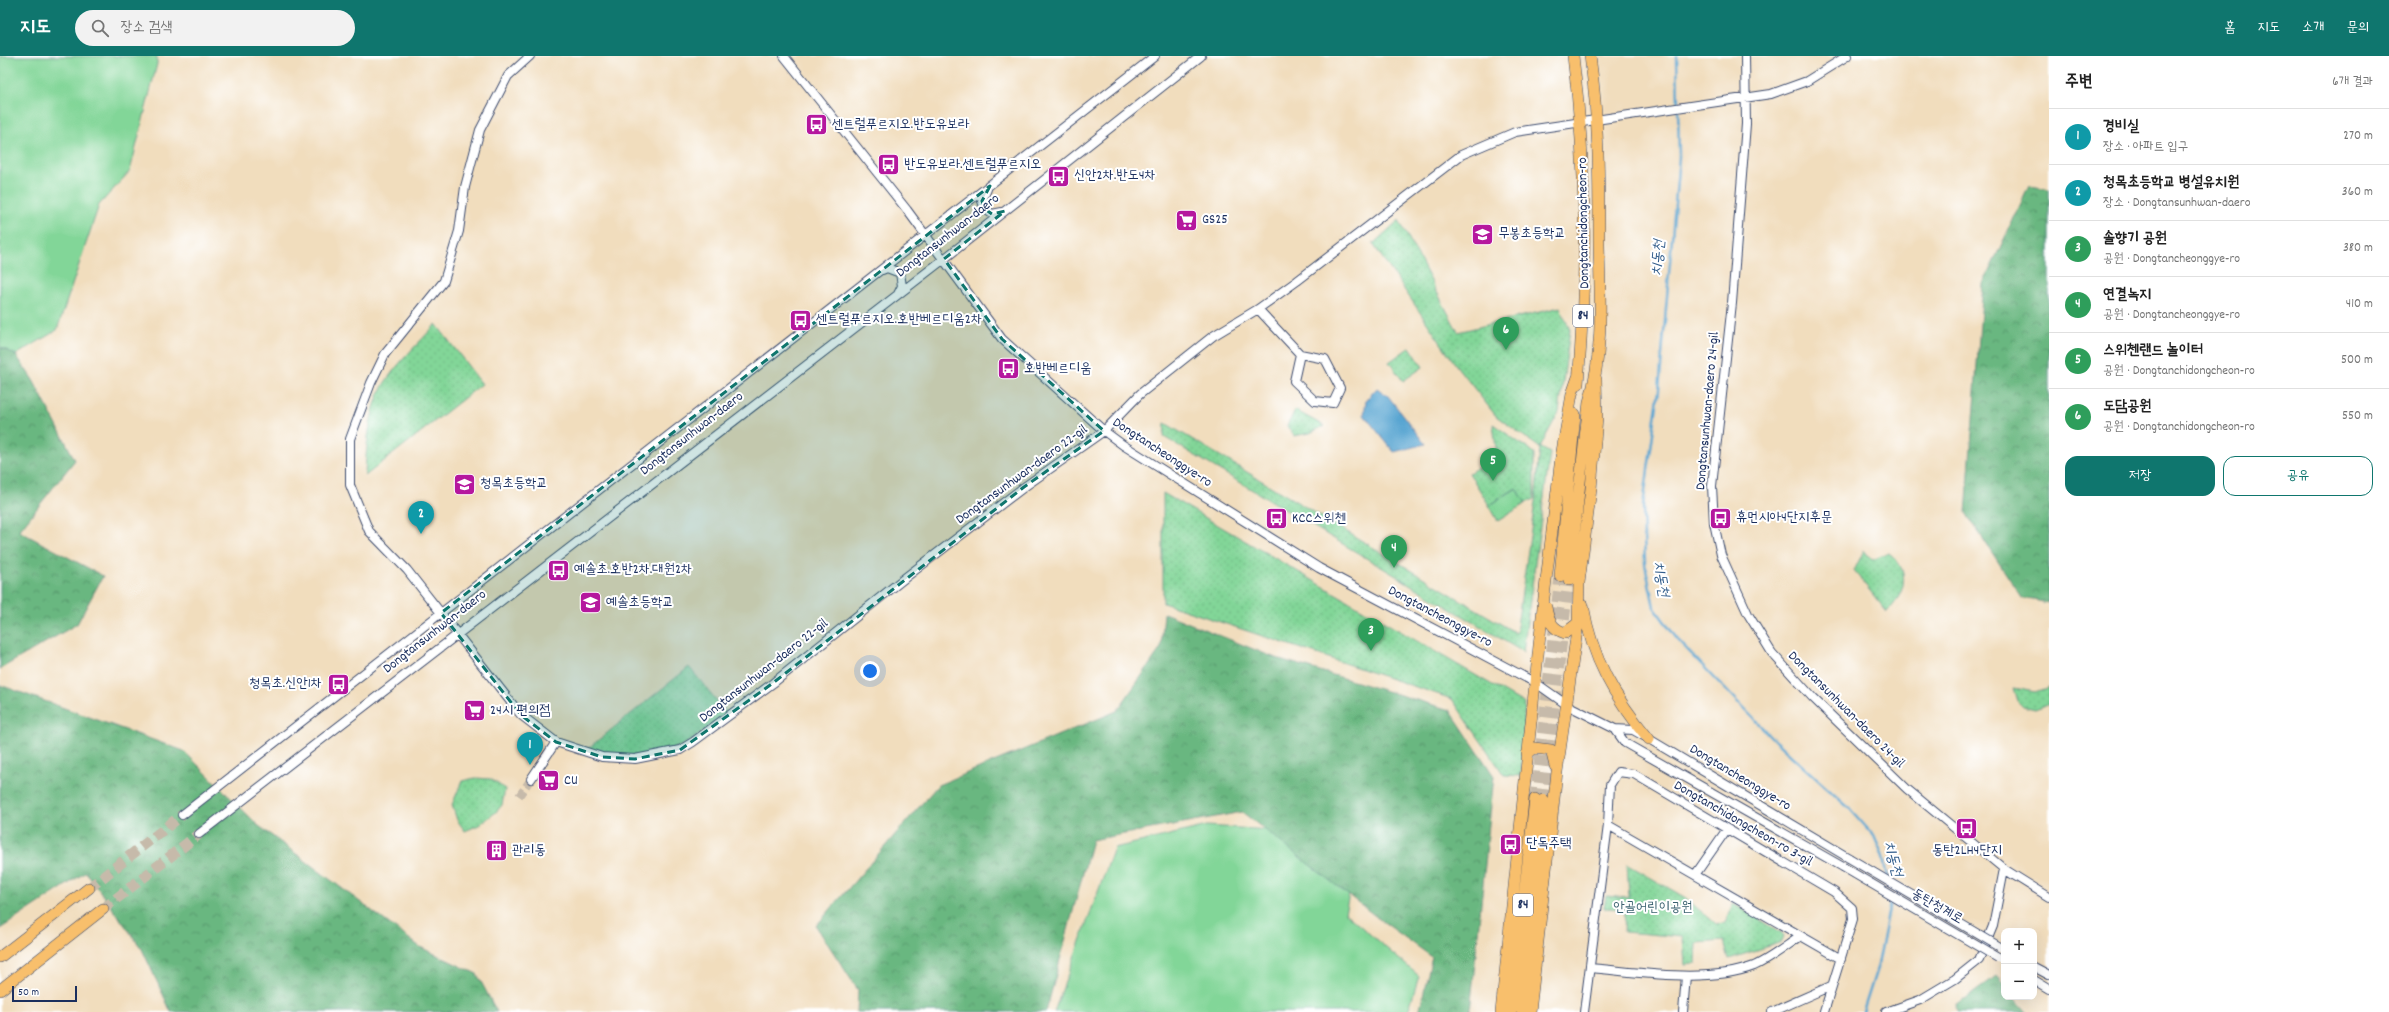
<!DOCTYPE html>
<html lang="ko">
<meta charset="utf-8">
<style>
body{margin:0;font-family:Dekko,"Poor Story",sans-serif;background:#f2f2f2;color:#222}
.controls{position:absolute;right:12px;bottom:12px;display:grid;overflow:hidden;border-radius:8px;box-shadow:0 4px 16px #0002}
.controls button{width:36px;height:36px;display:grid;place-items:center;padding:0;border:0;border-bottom:1px solid #e0e0e0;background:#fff;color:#222;font:20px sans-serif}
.scale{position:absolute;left:12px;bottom:10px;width:65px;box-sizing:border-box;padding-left:4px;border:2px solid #1b2f5e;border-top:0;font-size:11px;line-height:14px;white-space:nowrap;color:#1b2f5e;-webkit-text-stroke:3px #fff;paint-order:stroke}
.you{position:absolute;left:870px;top:615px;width:14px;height:14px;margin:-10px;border:3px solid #fff;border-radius:50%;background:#1a73e8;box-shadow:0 0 0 6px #1a73e833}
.badge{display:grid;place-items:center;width:26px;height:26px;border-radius:50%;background:#0f766e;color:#fff;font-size:13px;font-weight:700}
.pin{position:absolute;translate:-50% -33px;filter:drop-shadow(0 1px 2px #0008)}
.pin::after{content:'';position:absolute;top:21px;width:14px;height:12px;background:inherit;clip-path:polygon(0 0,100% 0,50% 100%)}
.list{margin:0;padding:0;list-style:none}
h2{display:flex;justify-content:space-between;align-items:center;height:52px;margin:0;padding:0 16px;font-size:17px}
h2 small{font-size:13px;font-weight:400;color:#767676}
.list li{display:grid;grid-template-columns:26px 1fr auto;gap:12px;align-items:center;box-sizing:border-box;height:56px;padding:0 16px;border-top:1px solid #e0e0e0}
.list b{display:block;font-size:15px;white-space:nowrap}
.list p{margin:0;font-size:13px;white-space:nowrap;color:#767676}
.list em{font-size:13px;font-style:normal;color:#767676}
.actions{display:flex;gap:8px;padding:12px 16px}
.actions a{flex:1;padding:9px 0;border:1px solid #0f766e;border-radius:12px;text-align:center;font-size:14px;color:#0f766e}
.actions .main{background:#0f766e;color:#fff}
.icon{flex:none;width:22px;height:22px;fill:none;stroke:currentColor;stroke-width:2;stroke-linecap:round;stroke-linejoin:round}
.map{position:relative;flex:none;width:2049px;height:956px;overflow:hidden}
header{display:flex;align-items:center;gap:24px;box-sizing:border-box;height:56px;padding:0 20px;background:#0f766e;color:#fff}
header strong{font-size:19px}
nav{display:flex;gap:22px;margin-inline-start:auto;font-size:14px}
.search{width:280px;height:36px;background:#f2f2f2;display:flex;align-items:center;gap:10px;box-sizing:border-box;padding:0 14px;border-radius:22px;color:#767676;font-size:15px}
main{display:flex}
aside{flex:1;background:#fff}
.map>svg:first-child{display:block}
.grass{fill:#82d698;stroke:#4e827b}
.forest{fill:url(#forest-crowns);stroke:#42736f}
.park{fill:url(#park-dots);stroke:#4e827b}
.water{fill:#58a5d1;stroke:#3a6a98}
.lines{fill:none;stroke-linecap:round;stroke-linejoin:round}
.stream{stroke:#58a5d1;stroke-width:2.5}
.minor-tunnel{stroke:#c6baaa;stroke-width:8;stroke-dasharray:8 4;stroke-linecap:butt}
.major-tunnel{stroke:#c6baaa;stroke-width:11;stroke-dasharray:11 5.5;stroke-linecap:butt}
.minor-casing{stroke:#3b496c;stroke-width:10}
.major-casing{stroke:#3b496c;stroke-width:12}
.minor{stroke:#fff;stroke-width:8}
.major{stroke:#f8bf6c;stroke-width:11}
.minor-bridge-casing{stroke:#3b496c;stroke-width:10;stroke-linecap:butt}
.minor-bridge{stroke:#fff;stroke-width:8}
.marked{fill:#0f766e;fill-opacity:0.2;stroke:#0f766e;stroke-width:3;stroke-dasharray:8 5;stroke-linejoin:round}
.labels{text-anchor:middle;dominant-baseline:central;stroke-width:4;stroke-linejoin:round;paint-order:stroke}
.shield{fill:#fff;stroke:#5f6d8e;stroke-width:1}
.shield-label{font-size:13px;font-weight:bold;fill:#1b2f5e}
.poi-label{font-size:14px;fill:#1b2f5e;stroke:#fff;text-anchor:start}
.street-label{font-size:14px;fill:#1b2f5e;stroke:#fff}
.park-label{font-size:14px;fill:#3a616f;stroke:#fff}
.water-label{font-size:15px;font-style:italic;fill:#335e8c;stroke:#fff}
</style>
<header>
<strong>지도</strong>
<div class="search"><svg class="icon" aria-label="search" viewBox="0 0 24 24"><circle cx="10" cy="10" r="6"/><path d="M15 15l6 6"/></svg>장소 검색</div>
<nav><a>홈</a><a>지도</a><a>소개</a><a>문의</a></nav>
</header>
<main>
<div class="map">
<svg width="2049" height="956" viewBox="0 0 2049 956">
<defs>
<pattern id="forest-crowns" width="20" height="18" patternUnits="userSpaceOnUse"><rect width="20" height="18" fill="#69b780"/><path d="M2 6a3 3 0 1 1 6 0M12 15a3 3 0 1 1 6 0" fill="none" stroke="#56956c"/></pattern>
<pattern id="park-dots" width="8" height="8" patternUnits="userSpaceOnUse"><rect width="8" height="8" fill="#82d698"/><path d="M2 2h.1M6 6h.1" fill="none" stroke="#70b885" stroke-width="1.8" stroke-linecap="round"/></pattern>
</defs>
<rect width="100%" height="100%" fill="#fff"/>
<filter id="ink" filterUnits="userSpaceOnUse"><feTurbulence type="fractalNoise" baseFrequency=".025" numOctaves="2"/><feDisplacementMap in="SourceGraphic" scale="8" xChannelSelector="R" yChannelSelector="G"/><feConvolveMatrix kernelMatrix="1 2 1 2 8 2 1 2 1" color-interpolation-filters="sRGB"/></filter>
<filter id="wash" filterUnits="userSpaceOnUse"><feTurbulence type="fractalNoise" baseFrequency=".012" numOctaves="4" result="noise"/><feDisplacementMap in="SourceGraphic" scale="16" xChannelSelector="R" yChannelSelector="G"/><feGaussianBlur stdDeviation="0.9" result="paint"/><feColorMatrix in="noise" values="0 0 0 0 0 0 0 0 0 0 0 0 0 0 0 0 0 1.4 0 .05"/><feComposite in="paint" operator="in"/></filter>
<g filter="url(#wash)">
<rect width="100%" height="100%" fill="#f1ddbd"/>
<path class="grass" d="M 0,0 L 157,0 L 157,8 L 130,115 L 99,149 L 57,274 L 16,299 L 0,291 Z
M 1517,432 L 1526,447 L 1498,465 L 1489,449 Z
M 1207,770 L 1319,777 L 1355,812 L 1345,857 L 1419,920 L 1408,956 L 1054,956 L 1114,792 Z"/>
<path class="forest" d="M 2029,130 L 2049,133 L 2049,547 L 2022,542 L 1966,457 L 1983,228 Z
M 0,291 L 16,299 L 33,324 L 75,404 L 19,475 L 103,520 L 77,568 L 0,613 Z
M 1164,557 L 1273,601 L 1450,654 L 1494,720 L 1470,956 L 1419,956 L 1432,901 L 1374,859 L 1242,756 L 1092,784 L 1046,956 L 857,956 L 858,934 L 816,870 L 938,729 L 1117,655 L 1161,592 Z
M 0,629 L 184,695 L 259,770 L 420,891 L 477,918 L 497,956 L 171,956 L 142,893 L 86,816 L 0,873 Z
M 1996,920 L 2004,929 L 2004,941 L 2014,941 L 2027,956 L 1957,956 L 1956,950 Z"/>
<path class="park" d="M 1399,164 L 1458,276 L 1560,251 L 1570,274 L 1559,356 L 1540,391 L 1550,397 L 1523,596 L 1164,381 L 1165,367 L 1516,577 L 1535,446 L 1540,392 L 1496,360 L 1458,312 L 1373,188 Z
M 436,268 L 482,328 L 365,420 C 366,390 369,354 384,328 C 398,306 419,287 436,268 Z
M 1410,291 L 1423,311 L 1403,325 L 1389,306 Z
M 1295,354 L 1324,370 L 1310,377 L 1294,380 L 1287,370 Z
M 1493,368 L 1534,397 L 1534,443 L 1526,447 L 1516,432 L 1489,449 L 1469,417 L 1497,400 Z
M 1163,437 L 1525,648 L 1521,720 L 1504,719 L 1452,643 L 1163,547 Z
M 1864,494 L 1872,504 L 1889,497 C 1912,515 1905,538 1887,556 L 1854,515 Z
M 689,611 L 727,657 C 715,666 703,676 690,685 C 661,703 617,703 586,694 Z
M 2049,631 L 2049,648 L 2035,654 L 2023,651 L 2017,645 L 2013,632 L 2035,636 Z
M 475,722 L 491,723 L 505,733 L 502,749 L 496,756 L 479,769 L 465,775 L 457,764 L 452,749 L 462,725 Z
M 1627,808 L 1686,842 L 1716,869 L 1725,866 L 1733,848 L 1781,876 L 1784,881 L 1782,886 L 1729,903 L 1724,885 L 1697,887 L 1696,908 L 1685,909 L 1683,881 L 1624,876 L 1625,853 L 1604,852 L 1606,840 L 1629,842 Z"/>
<path class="water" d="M 1377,332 L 1388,340 L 1425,388 L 1394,396 L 1364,359 L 1366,344 Z"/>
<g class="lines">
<path class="stream" d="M 1677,0 L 1679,101 L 1659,334 L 1643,450 L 1645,508 L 1654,551 L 1677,583 L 1776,686 L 1850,753 L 1874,780 L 1883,801 L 1887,822
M 1863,956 L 1878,909 L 1891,842"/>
</g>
</g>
<g filter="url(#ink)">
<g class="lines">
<path class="minor-tunnel" d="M 519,740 L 531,723"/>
<path class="major-tunnel" d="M 1535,743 L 1560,520
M 1543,744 L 1569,524
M 89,832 L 182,759
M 103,853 L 199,778"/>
<defs>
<path id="minor" d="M 530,0 L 508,20 L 480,74 L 465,131 L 459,175 L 444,225 L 385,298 L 371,327 L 350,383 L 350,429 L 369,475 L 407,514 L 521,659 L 556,686 L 602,701 L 635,703 L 680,694 L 693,686 L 773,627 L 906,521 L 1024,431 L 1104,375 L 1140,338 L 1213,280 L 1258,253 L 1297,225 L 1461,99 L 1515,76 L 1771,38 L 1807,25 L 1847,0
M 784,0 L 907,154 L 1002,283 L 1104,375 L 1123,389 L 1319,512 L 1536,627 L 1567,649 L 1615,673 L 1633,674 L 1649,683 L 1849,802
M 1745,0 L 1746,68 L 1732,247 L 1712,430 L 1714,467 L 1721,499 L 1748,558 L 1772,597 L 1813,642 L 1907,733 L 2004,813 L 2049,841
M 987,133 L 982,145 L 985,153 L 992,158 L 1002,156
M 882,214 L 887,212 L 900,217 L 902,230 L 898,238
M 1258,253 L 1300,298 L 1294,325 L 1315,345 L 1333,347 L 1340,332 L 1325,303 L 1300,298
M 1615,673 L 1625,687 L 1843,811
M 531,723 L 556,686
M 182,759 L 1155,0
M 1608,769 L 1841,903
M 199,778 L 944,203 L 1201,0
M 1695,819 L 1727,773
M 2034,911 L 2049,919
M 1590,912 C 1639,916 1707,928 1754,910 C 1770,903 1786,890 1801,880
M 2034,924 L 2049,933
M 1584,956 L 1608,769 L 1610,729 L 1618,716 L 1634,718 L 1834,836 L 1852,852 L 1853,863 L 1824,956
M 1683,956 L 1686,920
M 1772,956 L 1831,930
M 1886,956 L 1920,944 L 1955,923 L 1979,904 L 1993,870 L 2004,813"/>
<path id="major" d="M 1573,0 C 1587,112 1587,216 1578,328
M 1560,520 L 1575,358
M 1569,524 L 1589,346 C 1604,295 1600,241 1599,188 C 1599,125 1599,63 1590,0
M 1583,549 C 1592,603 1614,641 1649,683
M 1546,551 C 1548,564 1552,573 1565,577 L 1578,567
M 1527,698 L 1534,692 L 1551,694 L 1555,710
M 0,901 L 89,832
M 0,934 L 103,853
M 1501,956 L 1544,541 L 1561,401 L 1572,338 L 1578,321
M 1511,956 L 1535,743
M 1522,956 L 1543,744
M 1530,956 L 1557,716 L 1578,567 L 1579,527 L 1591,433 L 1597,362 L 1596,323"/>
</defs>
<use href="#minor" class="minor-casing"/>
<use href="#major" class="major-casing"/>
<use href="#minor" class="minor"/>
<use href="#major" class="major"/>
<defs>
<path id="minor-bridge" d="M 1849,802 L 2000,891
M 1843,811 L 1998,902"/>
</defs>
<use href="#minor-bridge" class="minor-bridge-casing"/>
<use href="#minor-bridge" class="minor-bridge"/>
</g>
</g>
<path class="marked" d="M 990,130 L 982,145 L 985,153 L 992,158 L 1005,155 L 944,203 L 1002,283 L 1104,375 L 1024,431 L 773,627 L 680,694 L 635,703 L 602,701 L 556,686 L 521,659 L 441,557 Z"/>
<defs>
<symbol id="bus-square" viewBox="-11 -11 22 22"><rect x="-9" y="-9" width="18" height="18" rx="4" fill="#b5179e" stroke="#fff"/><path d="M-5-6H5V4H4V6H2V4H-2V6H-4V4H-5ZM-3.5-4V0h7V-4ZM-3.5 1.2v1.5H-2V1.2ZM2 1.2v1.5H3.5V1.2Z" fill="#fff"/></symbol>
<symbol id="supermarket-square" viewBox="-11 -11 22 22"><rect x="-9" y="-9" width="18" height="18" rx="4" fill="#b5179e" stroke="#fff"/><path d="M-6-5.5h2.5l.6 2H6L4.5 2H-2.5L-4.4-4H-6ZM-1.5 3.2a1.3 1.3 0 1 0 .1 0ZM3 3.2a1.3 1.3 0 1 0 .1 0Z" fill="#fff"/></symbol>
<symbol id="school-square" viewBox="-11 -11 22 22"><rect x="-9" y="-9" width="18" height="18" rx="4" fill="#b5179e" stroke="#fff"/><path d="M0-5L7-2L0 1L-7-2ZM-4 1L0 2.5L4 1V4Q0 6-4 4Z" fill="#fff"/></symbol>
<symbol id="building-square" viewBox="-11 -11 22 22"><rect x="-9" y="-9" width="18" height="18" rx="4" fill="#b5179e" stroke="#fff"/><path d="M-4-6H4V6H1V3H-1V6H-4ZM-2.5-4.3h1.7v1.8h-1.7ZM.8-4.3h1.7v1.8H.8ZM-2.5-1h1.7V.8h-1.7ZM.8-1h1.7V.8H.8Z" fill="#fff"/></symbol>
</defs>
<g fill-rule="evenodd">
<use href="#bus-square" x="804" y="56" width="25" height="25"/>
<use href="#bus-square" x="876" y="96" width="25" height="25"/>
<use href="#bus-square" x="1046" y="108" width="25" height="25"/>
<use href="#supermarket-square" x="1174" y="152" width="25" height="25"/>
<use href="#school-square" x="1470" y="166" width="25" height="25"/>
<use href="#bus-square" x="788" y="252" width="25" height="25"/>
<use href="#bus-square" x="996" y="300" width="25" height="25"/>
<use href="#school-square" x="452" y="416" width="25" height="25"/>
<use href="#bus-square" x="1708" y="450" width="25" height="25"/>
<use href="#bus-square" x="1264" y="450" width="25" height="25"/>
<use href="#bus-square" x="546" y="502" width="25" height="25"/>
<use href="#school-square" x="578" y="534" width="25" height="25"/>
<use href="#bus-square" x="326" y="616" width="25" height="25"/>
<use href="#supermarket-square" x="462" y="642" width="25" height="25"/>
<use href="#supermarket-square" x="536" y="712" width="25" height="25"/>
<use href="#bus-square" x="1954" y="760" width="25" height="25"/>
<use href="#bus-square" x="1498" y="776" width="25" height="25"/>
<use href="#building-square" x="484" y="782" width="25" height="25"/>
</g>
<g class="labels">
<g class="shield">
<rect x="1573" y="249" width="20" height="22" rx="3"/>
<rect x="1513" y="838" width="20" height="22" rx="3"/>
</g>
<g class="shield-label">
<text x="1583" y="260">84</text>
<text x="1523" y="849">84</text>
</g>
<g class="poi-label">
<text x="832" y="69">센트럴푸르지오.반도유보라</text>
<text x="904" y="109">반도유보라.센트럴푸르지오</text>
<text x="1074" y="120">신안2차.반도4차</text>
<text x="1202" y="164">GS25</text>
<text x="1498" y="178">무봉초등학교</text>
<text x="816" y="264">센트럴푸르지오.호반베르디움2차</text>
<text x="1024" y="313">호반베르디움</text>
<text x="480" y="428">청목초등학교</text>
<text x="1736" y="462">휴먼시아4단지후문</text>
<text x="1292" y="463">KCC스위첸</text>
<text x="574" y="514">예솔초.호반2차.대원2차</text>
<text x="606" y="547">예솔초등학교</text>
<text x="322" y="628" text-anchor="end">청목초.신안1차</text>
<text x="490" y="655">24시 편의점</text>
<text x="564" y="725">CU</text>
<text x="1526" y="788">단독주택</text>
<text x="512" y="795">관리동</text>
<text x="1967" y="795" text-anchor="middle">동탄2LH4단지</text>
</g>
<g class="street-label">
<text transform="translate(1584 167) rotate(-91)">Dongtanchidongcheon-ro</text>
<text transform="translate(948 180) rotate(-38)">Dongtansunhwan-daero</text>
<text transform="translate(1708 355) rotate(-85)">Dongtansunhwan-daero 24-gil</text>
<text transform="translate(692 378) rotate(-38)">Dongtansunhwan-daero</text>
<text transform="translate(1162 397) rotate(33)">Dongtancheonggye-ro</text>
<text transform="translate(1022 419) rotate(-36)">Dongtansunhwan-daero 22-gil</text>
<text transform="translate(1440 561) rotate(28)">Dongtancheonggye-ro</text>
<text transform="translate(435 576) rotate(-38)">Dongtansunhwan-daero</text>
<text transform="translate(764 615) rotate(-38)">Dongtansunhwan-daero 22-gil</text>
<text transform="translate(1846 654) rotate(45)">Dongtansunhwan-daero 24-gil</text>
<text transform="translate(1740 722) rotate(31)">Dongtancheonggye-ro</text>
<text transform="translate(1743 768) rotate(30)">Dongtanchidongcheon-ro 3-gil</text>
<text transform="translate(1937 851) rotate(30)">동탄청계로</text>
</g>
<g class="park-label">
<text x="1653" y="852">안골어린이공원</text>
</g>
<g class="water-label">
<text transform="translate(1659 202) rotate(-85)">치동천</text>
<text transform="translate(1660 523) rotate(80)">치동천</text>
<text transform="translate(1892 803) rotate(75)">치동천</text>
</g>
</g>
</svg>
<div class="controls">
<button>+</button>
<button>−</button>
</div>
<div class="scale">50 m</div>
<div class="you"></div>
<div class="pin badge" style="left:530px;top:709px;background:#0f9aa8">1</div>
<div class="pin badge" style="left:421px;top:478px;background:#0f9aa8">2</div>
<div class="pin badge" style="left:1371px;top:595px;background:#2e9e5b">3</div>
<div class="pin badge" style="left:1394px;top:512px;background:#2e9e5b">4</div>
<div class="pin badge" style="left:1493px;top:425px;background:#2e9e5b">5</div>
<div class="pin badge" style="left:1506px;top:294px;background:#2e9e5b">6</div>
</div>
<aside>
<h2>주변<small>6개 결과</small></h2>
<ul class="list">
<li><span class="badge" style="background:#0f9aa8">1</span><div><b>경비실</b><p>장소 · 아파트 입구</p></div><em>270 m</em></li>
<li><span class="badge" style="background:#0f9aa8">2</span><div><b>청목초등학교 병설유치원</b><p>장소 · Dongtansunhwan-daero</p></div><em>360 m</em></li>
<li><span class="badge" style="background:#2e9e5b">3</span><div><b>솔향기 공원</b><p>공원 · Dongtancheonggye-ro</p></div><em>380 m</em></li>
<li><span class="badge" style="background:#2e9e5b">4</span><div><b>연결녹지</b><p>공원 · Dongtancheonggye-ro</p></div><em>410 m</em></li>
<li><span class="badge" style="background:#2e9e5b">5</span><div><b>스위첸랜드 놀이터</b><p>공원 · Dongtanchidongcheon-ro</p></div><em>500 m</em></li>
<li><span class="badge" style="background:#2e9e5b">6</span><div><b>도담공원</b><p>공원 · Dongtanchidongcheon-ro</p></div><em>550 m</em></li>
</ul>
<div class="actions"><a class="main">저장</a><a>공유</a></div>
</aside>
</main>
